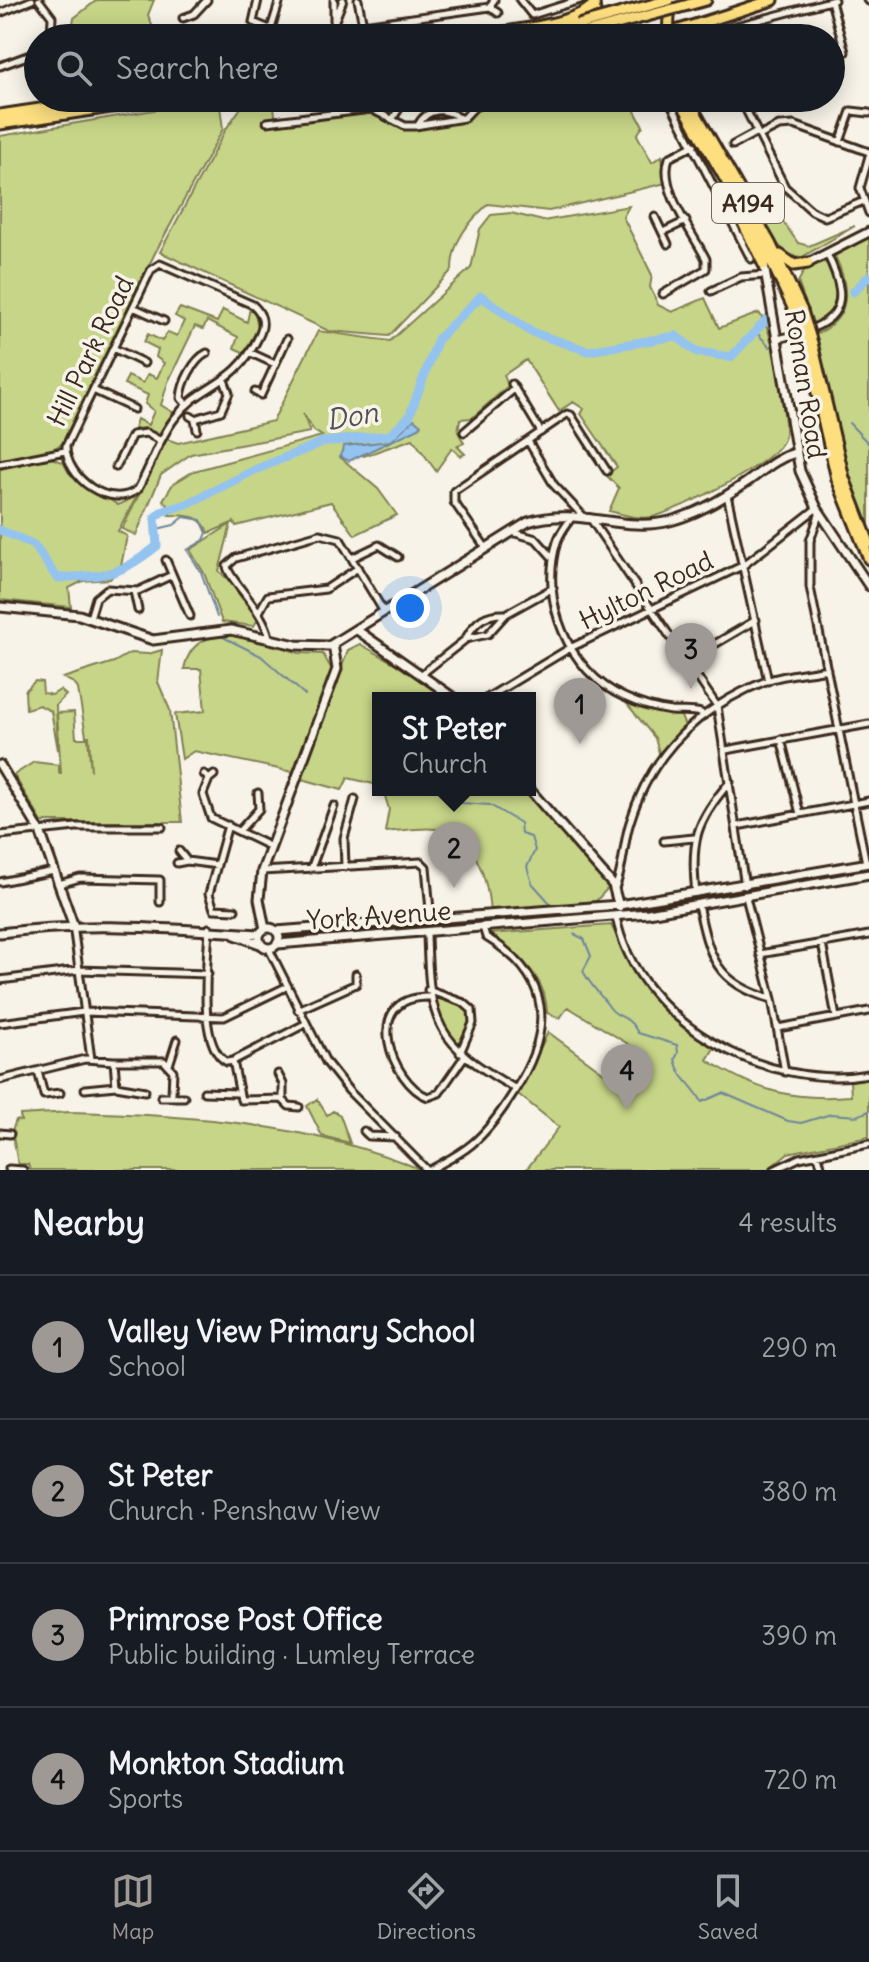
<!DOCTYPE html>
<meta charset="utf-8">
<style>
body{margin:0;font-family:Delius,sans-serif;background:#242831;color:#f1f3f6}
.you{position:absolute;left:410px;top:608px;width:28px;height:28px;margin:-20px;border:6px solid #fff;border-radius:50%;background:#1a73e8;box-shadow:0 0 0 12px #1a73e833}
.badge{display:grid;place-items:center;width:52px;height:52px;border-radius:50%;background:#9f9995;color:#111;font-size:26px;font-weight:700}
.pin{position:absolute;translate:-50% -66px;filter:drop-shadow(0 2px 4px #0008)}
.pin::after{content:'';position:absolute;top:42px;width:28px;height:24px;background:inherit;clip-path:polygon(0 0,100% 0,50% 100%)}
.popup{position:absolute;left:372px;top:692px;width:164px;height:104px;box-sizing:border-box;display:grid;place-content:center;border-radius:0px;background:#171b24;filter:drop-shadow(0 2px 6px #0005);font-size:26px;white-space:nowrap;color:#9ea1a6}
.popup b{font-size:30px;color:#f1f3f6}
.popup::after{content:'';position:absolute;left:50%;top:100%;margin-left:-16px;border:16px solid transparent;border-top-color:#171b24}
.list{margin:0;padding:0;list-style:none}
h2{display:flex;justify-content:space-between;align-items:center;height:104px;margin:0;padding:0 32px;font-size:34px}
h2 small{font-size:26px;font-weight:400;color:#9ea1a6}
.list li{display:grid;grid-template-columns:52px 1fr auto;gap:24px;align-items:center;box-sizing:border-box;height:144px;padding:0 32px;border-top:2px solid #363941}
.list b{display:block;font-size:30px;white-space:nowrap}
.list p{margin:0;font-size:26px;white-space:nowrap;color:#9ea1a6}
.list em{font-size:26px;font-style:normal;color:#9ea1a6}
.icon{flex:none;width:44px;height:44px;fill:none;stroke:currentColor;stroke-width:2;stroke-linecap:round;stroke-linejoin:round}
.map{position:relative;flex:none;width:869px;height:1170px;overflow:hidden}
.search{position:absolute;background:#171b24;box-shadow:0 4px 20px #0003;left:24px;right:24px;top:24px;height:88px;display:flex;align-items:center;gap:20px;box-sizing:border-box;padding:0 28px;border-radius:44px;color:#9ea1a6;font-size:30px}
.sheet{height:680px;background:#171b24}
nav{display:flex;justify-content:space-around;align-items:center;box-sizing:border-box;height:112px;border-top:2px solid #363941;background:#171b24;font-size:22px;color:#9ea1a6}
nav a{display:grid;justify-items:center;gap:4px}
nav .on{color:#9f9995}
.map>svg:first-child{display:block}
.green{fill:#c7d588;stroke:#818053;stroke-width:2}
.water{fill:#94c3ef;stroke:#70869b;stroke-width:2}
.lines{fill:none;stroke-linecap:round;stroke-linejoin:round}
.stream{stroke:#70869b;stroke-width:2}
.river{stroke:#94c3ef;stroke-width:9}
.street-casing{stroke:#3b2a1e;stroke-width:11}
.secondary-casing{stroke:#3b2a1e;stroke-width:13}
.highway-casing{stroke:#3b2a1e;stroke-width:15}
.street{stroke:#f7f3e8;stroke-width:5}
.secondary{stroke:#f7f3e8;stroke-width:7}
.highway{stroke:#fddf80;stroke-width:9}
.highway-bridge-casing{stroke:#3b2a1e;stroke-width:15;stroke-linecap:butt}
.highway-bridge{stroke:#fddf80;stroke-width:9}
.labels{text-anchor:middle;dominant-baseline:central;stroke-width:7;stroke-linejoin:round;paint-order:stroke}
.shield{fill:#f7f3e8;stroke:#73665b;stroke-width:2}
.shield-label{font-size:24px;font-weight:bold;fill:#3b2a1e}
.street-label{font-size:26px;fill:#3b2a1e;stroke:#f7f3e8}
.water-label{font-size:28px;font-style:italic;fill:#515052;stroke:#f7f3e8}
</style>
<div class="map">
<svg width="869" height="1170" viewBox="0 0 869 1170">
<rect width="100%" height="100%" fill="#f7f3e8"/>
<filter id="ink" filterUnits="userSpaceOnUse"><feTurbulence type="fractalNoise" baseFrequency=".0125" numOctaves="2"/><feDisplacementMap in="SourceGraphic" scale="16" xChannelSelector="R" yChannelSelector="G"/><feConvolveMatrix kernelMatrix="1 2 1 2 8 2 1 2 1" color-interpolation-filters="sRGB"/></filter>
<g filter="url(#ink)">
<path class="green" d="M 97,0 L 154,0 L 148,15 L 157,38 L 70,38 L 74,18 Z
M 273,98 L 276,123 L 376,113 L 410,129 L 469,119 L 485,101 L 502,98 L 628,98 L 643,126 L 637,135 L 652,162 L 662,156 L 666,183 L 549,211 L 488,204 C 468,223 452,241 452,270 L 389,336 L 329,331 L 160,252 L 226,129 L 247,99 Z
M 219,99 L 223,129 L 155,253 L 62,444 L 51,450 L 0,460 L 0,136 Z
M 768,200 L 798,243 L 809,246 L 855,226 L 802,257 C 778,258 766,224 756,206 Z
M 629,206 L 623,217 L 652,275 L 650,287 L 658,305 L 672,312 L 705,298 L 719,328 L 759,313 C 769,325 776,356 778,375 C 780,394 787,417 785,436 C 782,461 677,511 652,517 C 639,520 622,514 609,511 L 619,488 L 606,475 L 617,467 L 581,414 L 584,409 L 573,402 L 559,411 L 526,360 L 504,375 L 508,386 L 472,418 L 460,419 L 458,432 L 464,443 L 457,446 L 465,454 L 460,456 L 452,448 L 436,471 L 413,439 L 364,456 L 345,446 L 340,457 L 378,489 L 397,515 L 355,535 L 331,502 L 236,526 L 234,522 L 209,533 C 200,514 189,516 169,515 L 172,510 L 163,500 L 173,484 L 194,471 L 322,436 L 314,431 L 303,414 L 310,432 L 191,454 L 161,475 L 136,535 L 122,529 L 167,439 L 178,443 L 273,421 L 318,331 L 390,341 L 471,268 L 480,229 L 491,215 L 511,213 L 543,221 Z
M 869,236 L 869,533 L 850,485 L 816,334 C 852,319 850,287 835,256 Z
M 819,261 L 827,263 L 838,293 L 828,317 L 814,326 L 798,282 L 805,269 Z
M 180,308 L 217,322 L 223,310 L 247,322 L 250,308 L 255,313 L 258,328 L 238,363 L 243,352 L 234,348 L 238,337 L 207,321 L 203,329 L 195,326 L 168,382 L 161,405 L 174,413 L 159,434 L 143,428 L 134,429 L 137,419 L 148,425 L 154,411 L 145,404 L 148,395 L 124,384 L 128,376 L 143,383 L 148,374 L 157,378 L 164,363 L 156,357 L 158,349 L 144,342 L 148,334 L 162,341 L 168,332 L 177,336 L 184,321 L 175,316 Z
M 51,458 L 63,462 L 69,473 L 118,505 L 137,496 L 118,531 L 127,536 L 121,566 L 110,579 L 83,581 L 69,588 L 71,607 L 0,600 L 0,469 Z
M 231,524 L 219,571 L 243,594 L 258,619 L 254,626 L 222,622 L 204,573 L 190,550 Z
M 248,636 L 299,653 L 323,654 L 332,670 L 293,772 L 194,751 L 182,759 L 175,714 L 205,711 L 201,669 L 184,669 C 191,635 217,634 248,636 Z
M 360,644 L 426,681 L 446,698 L 378,698 L 378,785 L 348,778 L 342,790 L 302,779 L 348,650 Z
M 162,650 L 158,682 L 170,710 L 182,822 L 42,822 L 14,775 L 34,762 L 59,765 L 59,773 L 61,773 L 57,713 L 74,712 L 76,738 L 88,738 L 91,771 L 89,736 L 86,736 L 78,689 L 74,683 L 63,678 L 114,662 L 130,653 L 148,654 Z
M 35,681 L 42,682 L 43,693 L 52,695 L 60,690 L 66,695 L 56,705 L 58,750 L 51,711 L 39,705 L 26,709 L 25,691 Z
M 623,699 L 680,714 L 685,726 L 659,753 L 655,738 Z
M 383,790 L 526,790 L 609,887 L 596,901 L 490,912 C 488,881 475,831 436,829 C 420,827 402,831 385,832 L 389,809 Z
M 611,925 C 639,980 664,1011 714,1048 L 707,1060 C 757,1091 791,1101 851,1096 L 850,1081 L 869,1078 L 869,1137 L 788,1153 L 767,1170 L 526,1170 L 559,1127 L 518,1094 L 548,1032 L 608,1076 L 622,1077 L 619,1075 L 641,1052 L 568,1007 L 560,1018 L 547,1013 C 546,973 516,955 489,934 Z
M 432,995 L 467,1008 L 470,1021 L 461,1046 L 445,1028 Z
M 317,1099 L 327,1115 L 333,1111 L 340,1115 L 350,1143 L 322,1136 L 307,1106 Z
M 70,1112 C 190,1115 310,1123 422,1170 L 30,1170 L 28,1164 L 18,1164 L 12,1131 L 16,1120 L 21,1121 L 20,1115 Z"/>
<path class="water" d="M 414,419 L 421,425 L 419,428 L 349,461 L 340,456 L 344,446 L 390,441 Z"/>
<g class="lines">
<path class="stream" d="M 756,332 L 770,347
M 849,423 L 869,444
M 157,529 L 174,525 L 184,517 L 201,520 L 207,533 L 204,540 L 187,550 L 201,572 L 217,617
M 223,637 L 261,656 L 305,695
M 441,790 L 448,802 L 490,805 L 520,823 L 521,834 L 531,837 L 535,850 L 527,867 L 532,883 L 550,903
M 574,934 L 584,939 L 591,956 L 583,971 C 590,985 601,995 610,1008 C 618,1019 627,1013 638,1033 L 677,1045 L 678,1053 L 675,1059 C 679,1078 693,1085 702,1102 L 723,1093 L 788,1121 L 801,1123 L 831,1114 L 857,1116 L 869,1111"/>
<path class="river" d="M 853,292 L 869,276
M 0,530 L 34,545 L 57,578 C 108,574 115,579 157,546 L 155,518 L 161,512 L 187,504 L 257,469 L 323,442 L 390,435 L 409,417 L 438,339 L 481,296 L 531,332 L 588,351 L 676,336 L 697,352 L 731,357 L 767,319"/>
<defs>
<path id="street" d="M 39,0 L 52,17 L 51,38
M 258,0 L 253,22 L 270,29
M 334,0 L 334,20
M 358,0 L 363,25 L 490,7 L 494,0
M 520,0 L 532,15 L 580,0
M 867,0 L 869,1
M 831,1 L 845,52
M 490,7 L 498,13
M 0,13 L 32,0
M 183,18 L 194,14 L 207,0
M 356,34 L 363,25
M 268,38 L 280,0
M 328,38 L 343,0
M 719,38 L 729,28 L 834,0
M 0,66 L 38,52
M 831,90 L 833,85
M 435,98 L 437,111
M 467,98 L 477,106
M 668,98 L 751,259
M 740,98 L 785,187 L 812,211 L 825,217 L 864,201
M 713,105 L 727,98
M 393,118 L 406,98
M 267,122 L 371,109 L 405,126 L 415,126 L 464,118 L 483,98
M 418,125 C 428,107 445,108 460,118
M 759,136 L 779,126 L 794,125 L 869,152
M 840,142 L 851,111 L 869,113
M 733,145 L 757,132
M 869,156 L 860,188 L 869,213
M 655,217 L 668,244
M 663,232 L 686,221
M 160,264 L 253,305 C 264,315 265,325 258,338 C 234,388 203,381 175,418 C 159,438 151,466 138,489 C 111,511 65,478 66,446 L 151,270 Z
M 711,291 L 741,277 L 766,275
M 663,294 L 706,269 L 706,259 C 693,233 658,188 669,158 L 694,145
M 133,307 L 164,321
M 778,339 C 834,325 856,312 827,254
M 113,348 L 144,363
M 251,353 L 275,364
M 512,384 L 541,432
M 93,390 L 134,409
M 255,392 L 261,395 L 287,339
M 187,405 L 181,398 C 182,383 193,360 207,353
M 190,416 L 195,419 L 197,430
M 195,419 L 221,411 L 229,393 L 224,380
M 464,432 L 514,389
M 528,441 L 554,485 L 583,516
M 0,464 L 65,451
M 116,467 L 132,435 L 146,433 L 161,441
M 727,495 L 768,681
M 820,512 L 810,541 L 810,587 L 866,863
M 573,516 C 567,524 560,532 557,542 C 539,599 568,672 624,697 C 639,704 655,709 671,711 C 681,712 691,710 701,713
M 590,518 L 717,706 L 745,886
M 512,532 L 536,539 L 553,558
M 486,548 L 454,502 L 454,491 L 567,414 L 571,415 L 607,471
M 352,558 L 379,545 L 398,557
M 166,560 L 190,616
M 134,591 L 138,610
M 259,612 L 268,596 L 326,589 L 358,568
M 90,618 L 96,598 L 107,589 L 138,591 L 172,575
M 269,637 C 264,610 228,579 227,566 L 236,558 L 320,534 L 340,539 L 384,612
M 466,638 C 476,620 486,613 506,614
M 686,661 L 756,620
M 423,673 L 466,639 L 488,634 L 506,614 L 553,588
M 487,698 L 570,648 L 744,565 L 817,508
M 781,739 L 800,814
M 726,750 L 869,724
M 204,774 L 209,779 L 214,775
M 209,779 L 203,794 L 211,818 L 271,847
M 228,825 L 209,894 L 214,909 L 235,910
M 737,826 L 869,801
M 240,830 L 259,809 L 258,793
M 0,835 L 76,827 L 162,827
M 664,841 L 694,838
M 187,861 L 217,865
M 177,863 L 187,861 L 179,851
M 345,867 L 344,838 L 355,799
M 311,869 L 334,806
M 262,871 L 421,862 L 426,867 L 431,921
M 0,882 L 54,871
M 59,884 L 80,878 L 160,880 L 160,902
M 615,888 C 624,868 623,843 630,822 C 651,753 700,707 766,681 C 785,674 807,673 827,669
M 696,893 C 690,842 696,820 730,782
M 746,897 L 772,999 L 785,1072
M 698,905 C 709,955 715,984 772,999
M 616,917 C 637,1023 768,1092 869,1074
M 73,925 L 91,1059
M 209,928 C 208,959 196,1047 227,1062 L 233,1061
M 427,932 C 429,1024 435,1043 516,1089
M 822,943 L 836,1017
M 269,949 L 326,1062 L 349,1091 L 427,1170
M 760,954 L 869,935
M 0,980 L 79,970 L 208,974
M 428,990 L 464,1003 L 472,1010 L 473,1023 L 460,1053
M 429,997 C 359,996 392,1084 428,1097 L 439,1093 L 464,1057
M 298,1010 L 356,984 L 356,974
M 0,1023 L 84,1012 L 224,1017 L 286,987
M 778,1028 L 869,1011
M 114,1061 L 164,1061 L 173,1071 L 172,1094
M 233,1061 L 241,1100 L 283,1099
M 233,1061 L 305,1024
M 169,1065 L 177,1040
M 38,1071 L 44,1095 L 60,1093
M 278,1074 L 283,1084 L 283,1100 L 289,1106 L 299,1107
M 0,1080 L 85,1059 L 114,1061 L 116,1086
M 85,1089 L 116,1086 L 145,1091
M 204,1092 L 237,1093
M 161,1097 L 184,1097
M 364,1131 L 369,1136 L 396,1137
M 0,1133 L 10,1134
M 818,1155 L 822,1170
M 9,1169 L 23,1170
M 430,1170 C 444,1162 459,1155 472,1144 C 489,1130 502,1111 514,1092 C 554,1030 553,977 486,937 L 483,927
M 774,1170 L 799,1158 L 869,1144"/>
<path id="secondary" d="M 808,263 L 869,232
M 764,265 L 800,471 L 817,508 L 869,586
M 0,607 L 79,615 L 153,640 L 231,630 L 296,645 L 329,646 L 528,522 C 579,506 621,533 670,521 C 697,514 724,498 747,482 C 763,471 776,458 795,453
M 357,630 L 454,698
M 0,765 L 40,831 L 73,924
M 530,790 L 613,885 L 619,907
M259 938a10 10 0 1 1 20 0a10 10 0 1 1-20 0Z
M 265,929 L 259,899 L 262,871 L 337,669 L 333,644
M 276,931 L 619,905 L 869,863
M 0,933 C 91,921 169,929 259,934
M 235,935 L 260,944
M 278,944 L 648,913 L 869,874"/>
<path id="highway" d="M 594,3 L 595,13 L 612,38
M 662,5 L 669,17 L 668,36
M 688,5 L 706,0
M 670,33 L 773,0
M 460,38 C 490,33 576,27 594,4
M 521,38 L 578,25
M 562,38 L 580,34
M 679,98 L 768,254 L 795,312
M 687,98 L 770,243 L 802,311
M 0,115 L 113,98
M 0,124 L 170,98
M 738,213 L 764,265
M 780,255 L 794,265 L 808,263
M 812,343 L 844,478 L 869,543
M 806,346 L 837,479 L 869,559"/>
</defs>
<use href="#street" class="street-casing"/>
<use href="#secondary" class="secondary-casing"/>
<use href="#highway" class="highway-casing"/>
<use href="#street" class="street"/>
<use href="#secondary" class="secondary"/>
<use href="#highway" class="highway"/>
<defs>
<path id="highway-bridge" d="M 578,25 L 669,0
M 580,34 L 688,5
M 802,311 L 812,343
M 795,312 L 806,346"/>
</defs>
<use href="#highway-bridge" class="highway-bridge-casing"/>
<use href="#highway-bridge" class="highway-bridge"/>
</g>
</g>
<g class="labels">
<rect class="shield" x="712" y="183" width="72" height="40" rx="6"/>
<g class="shield-label">
<text x="748" y="203">A194</text>
</g>
<g class="street-label">
<text transform="translate(90 351) rotate(-64)">Hill Park Road</text>
<text transform="translate(806 384) rotate(81)">Roman Road</text>
<text transform="translate(646 590) rotate(-26)">Hylton Road</text>
<text transform="translate(379 915) rotate(-4)">York Avenue</text>
</g>
<g class="water-label">
<text transform="translate(352 416) rotate(-10)">Don</text>
</g>
</g>
</svg>
<div class="you"></div>
<div class="pin badge" style="left:580px;top:744px">1</div>
<div class="pin badge" style="left:454px;top:888px">2</div>
<div class="popup"><b>St Peter</b>Church</div>
<div class="pin badge" style="left:691px;top:689px">3</div>
<div class="pin badge" style="left:627px;top:1110px">4</div>
<div class="search"><svg class="icon" aria-label="search" viewBox="0 0 24 24"><circle cx="10" cy="10" r="6"/><path d="M15 15l6 6"/></svg>Search here</div>
</div>
<section class="sheet">
<h2>Nearby<small>4 results</small></h2>
<ul class="list">
<li><span class="badge">1</span><div><b>Valley View Primary School</b><p>School</p></div><em>290 m</em></li>
<li><span class="badge">2</span><div><b>St Peter</b><p>Church · Penshaw View</p></div><em>380 m</em></li>
<li><span class="badge">3</span><div><b>Primrose Post Office</b><p>Public building · Lumley Terrace</p></div><em>390 m</em></li>
<li><span class="badge">4</span><div><b>Monkton Stadium</b><p>Sports</p></div><em>720 m</em></li>
</ul>
</section>
<nav>
<a class="on"><svg class="icon" aria-label="map" viewBox="0 0 24 24"><path d="M3 6l6-2 6 2 6-2v14l-6 2-6-2-6 2zM9 4v14M15 6v14"/></svg>Map</a>
<a><svg class="icon" aria-label="directions" viewBox="0 0 24 24"><path d="M12 3l9 9-9 9-9-9zM9 14v-3h6M13 9l2 2-2 2"/></svg>Directions</a>
<a><svg class="icon" aria-label="saved" viewBox="0 0 24 24"><path d="M7 4h10v16l-5-4-5 4z"/></svg>Saved</a>
</nav>
